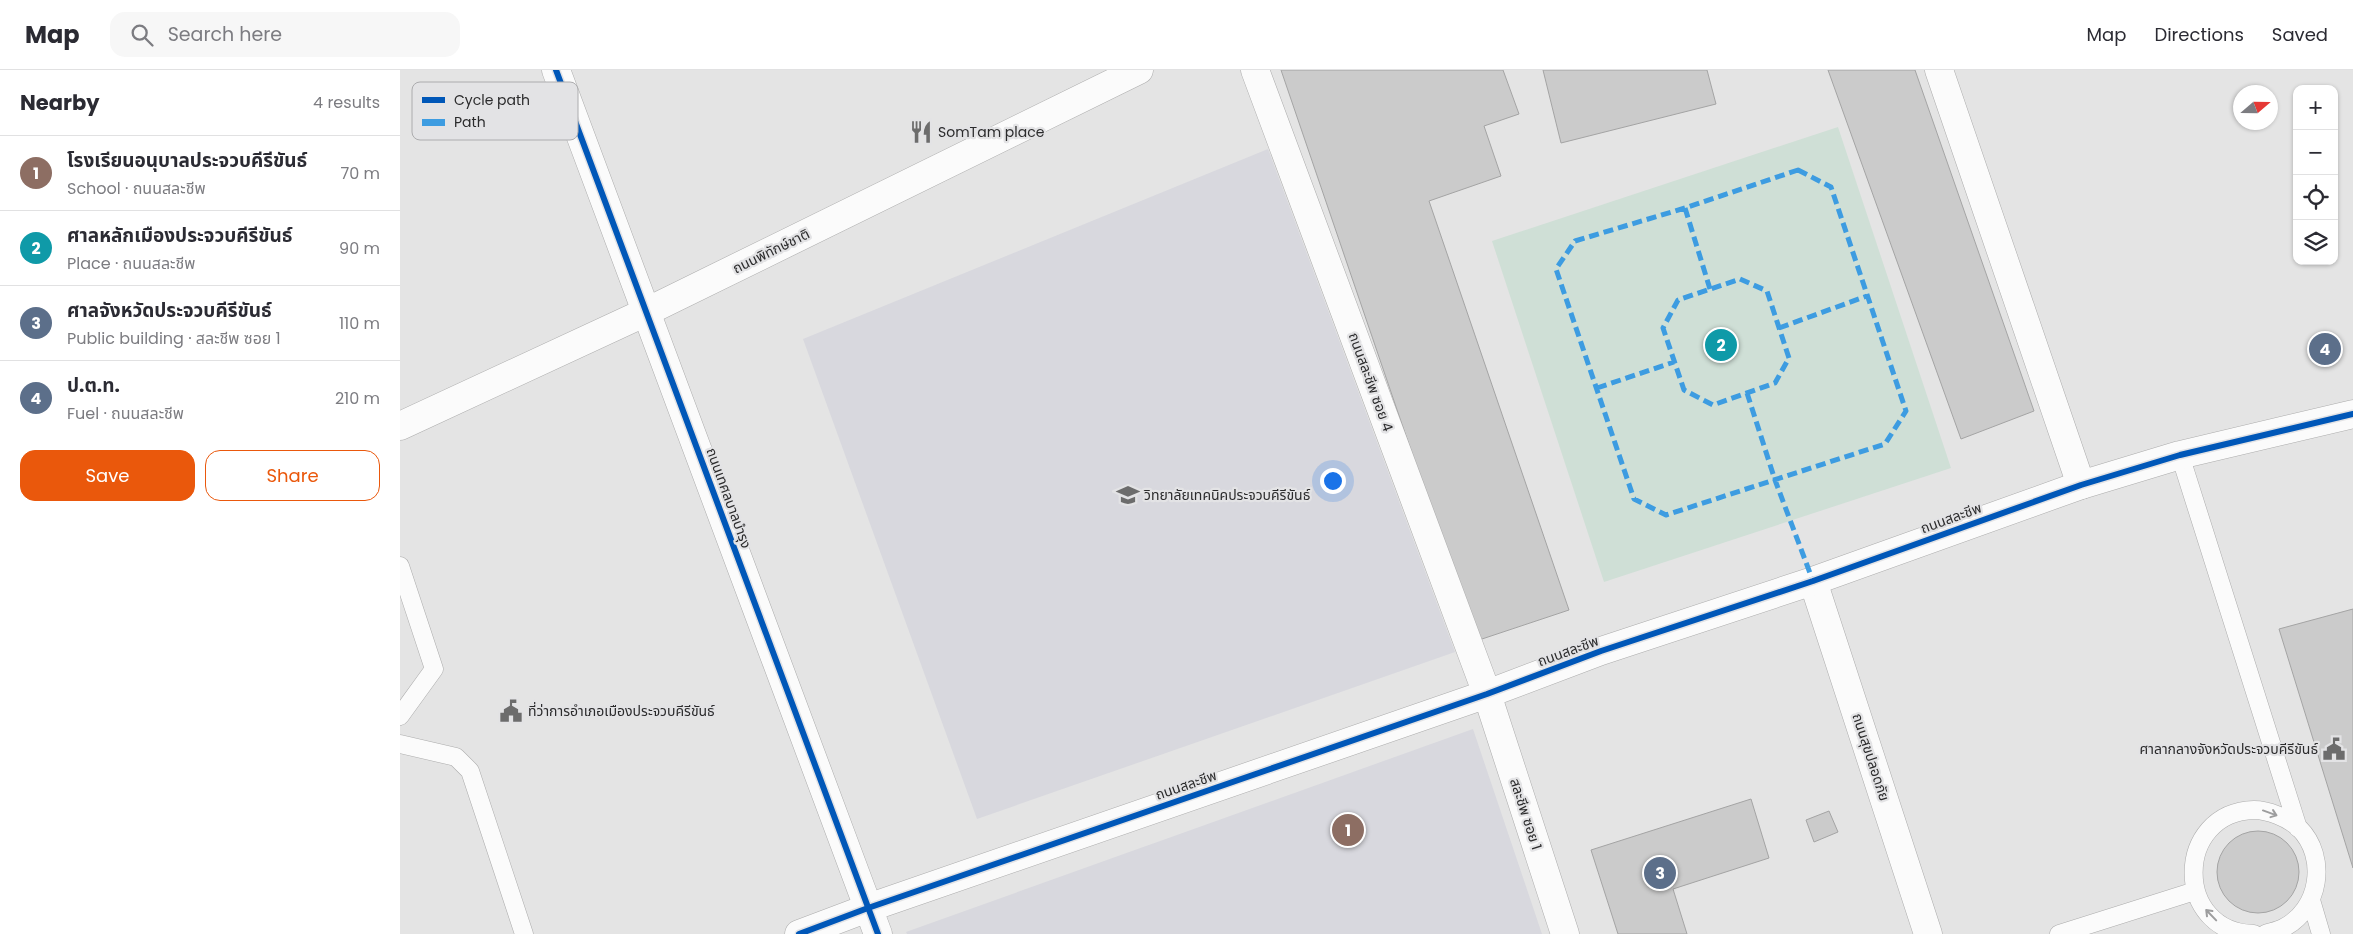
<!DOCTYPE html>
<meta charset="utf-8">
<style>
body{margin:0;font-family:Poppins,"Noto Sans Thai",sans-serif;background:#f7f7f7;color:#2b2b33}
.controls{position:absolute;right:15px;top:15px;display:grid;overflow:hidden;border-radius:10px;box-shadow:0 1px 4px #0004}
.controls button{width:45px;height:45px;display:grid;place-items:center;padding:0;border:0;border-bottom:1px solid #e1e1e2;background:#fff;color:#2b2b33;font:25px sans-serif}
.compass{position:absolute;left:1833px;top:15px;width:45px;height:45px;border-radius:50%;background:#fff;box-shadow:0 1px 4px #0004;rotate:70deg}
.you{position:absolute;left:932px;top:410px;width:18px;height:18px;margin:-12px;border:4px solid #fff;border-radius:50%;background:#1a73e8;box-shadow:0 0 0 8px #1a73e833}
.badge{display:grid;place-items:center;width:32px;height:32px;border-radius:50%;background:#ea580c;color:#fff;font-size:16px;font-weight:700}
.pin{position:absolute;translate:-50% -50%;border:2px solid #fff;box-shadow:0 1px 5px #0006}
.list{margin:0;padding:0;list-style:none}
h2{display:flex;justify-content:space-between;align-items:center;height:65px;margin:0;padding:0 20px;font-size:21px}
h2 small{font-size:16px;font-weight:400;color:#7c7c81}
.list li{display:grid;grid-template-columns:32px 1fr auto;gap:15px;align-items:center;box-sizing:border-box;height:75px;padding:0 20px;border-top:1px solid #e1e1e2}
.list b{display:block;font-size:19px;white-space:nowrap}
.list p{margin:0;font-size:16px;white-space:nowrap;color:#7c7c81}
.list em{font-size:16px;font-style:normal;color:#7c7c81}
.actions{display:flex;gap:10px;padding:15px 20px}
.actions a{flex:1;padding:11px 0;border:1px solid #ea580c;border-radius:15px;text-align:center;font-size:18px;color:#ea580c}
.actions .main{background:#ea580c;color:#fff}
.icon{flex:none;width:28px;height:28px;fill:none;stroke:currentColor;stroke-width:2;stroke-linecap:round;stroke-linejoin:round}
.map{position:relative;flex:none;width:1953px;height:864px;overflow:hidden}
header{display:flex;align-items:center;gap:30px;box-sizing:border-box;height:70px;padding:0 25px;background:#fff;border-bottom:1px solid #e1e1e2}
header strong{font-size:24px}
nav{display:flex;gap:28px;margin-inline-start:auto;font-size:18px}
.search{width:350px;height:45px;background:#f7f7f7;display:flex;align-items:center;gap:12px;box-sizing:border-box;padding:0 18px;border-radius:15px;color:#7c7c81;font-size:19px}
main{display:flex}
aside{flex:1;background:#fff}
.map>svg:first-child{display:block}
.built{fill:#d8d8de}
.green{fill:#cfdfd6}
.building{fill:#cbcbcb;stroke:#a4a4a4}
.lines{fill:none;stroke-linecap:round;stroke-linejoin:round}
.lane-casing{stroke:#acacac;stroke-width:19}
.street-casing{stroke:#acacac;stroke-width:29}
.secondary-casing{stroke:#acacac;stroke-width:29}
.lane{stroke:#fbfbfb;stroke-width:18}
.street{stroke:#fbfbfb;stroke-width:28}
.secondary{stroke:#fbfbfb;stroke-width:28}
.quiet{stroke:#3d9ce1;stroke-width:5;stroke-dasharray:10 5;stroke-linecap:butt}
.cycleway-casing{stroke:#e3e3e5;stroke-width:9}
.cycleway{stroke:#0057b8;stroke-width:6}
.oneway{stroke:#9d9d9e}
.labels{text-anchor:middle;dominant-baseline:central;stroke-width:4.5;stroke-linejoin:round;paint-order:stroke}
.poi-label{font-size:14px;fill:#2b2b2c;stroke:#e3e3e5;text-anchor:start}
.street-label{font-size:14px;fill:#2b2b2c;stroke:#e3e3e5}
.key{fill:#e3e3e5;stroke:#acacae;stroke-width:1}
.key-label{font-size:14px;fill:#2b2b2c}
</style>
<header>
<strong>Map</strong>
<div class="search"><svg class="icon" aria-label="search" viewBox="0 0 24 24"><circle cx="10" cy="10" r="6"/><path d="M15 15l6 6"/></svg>Search here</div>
<nav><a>Map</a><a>Directions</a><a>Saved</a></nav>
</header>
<main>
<aside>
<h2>Nearby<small>4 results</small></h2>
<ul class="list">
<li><span class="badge" style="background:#8d6e63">1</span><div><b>โรงเรียนอนุบาลประจวบคีรีขันธ์</b><p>School · ถนนสละชีพ</p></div><em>70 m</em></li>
<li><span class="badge" style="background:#0f9aa8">2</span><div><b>ศาลหลักเมืองประจวบคีรีขันธ์</b><p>Place · ถนนสละชีพ</p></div><em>90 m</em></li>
<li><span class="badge" style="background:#5c6f8a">3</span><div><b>ศาลจังหวัดประจวบคีรีขันธ์</b><p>Public building · สละชีพ ซอย 1</p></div><em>110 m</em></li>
<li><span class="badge" style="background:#5c6f8a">4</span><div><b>ป.ต.ท.</b><p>Fuel · ถนนสละชีพ</p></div><em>210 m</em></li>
</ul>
<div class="actions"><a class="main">Save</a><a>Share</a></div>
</aside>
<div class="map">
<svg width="1953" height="864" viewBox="0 0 1953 864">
<rect width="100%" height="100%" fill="#e4e4e4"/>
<path class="built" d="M 868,79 L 1055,582 L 577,749 L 403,269 Z
M 1073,659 L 1142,864 L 507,864 L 506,862 Z"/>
<path class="green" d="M 1438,57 L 1551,398 L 1204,512 L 1092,171 Z"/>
<path class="building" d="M 881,0 L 1103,0 L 1119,44 L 1084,56 L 1101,106 L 1029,131 L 1169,540 L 1076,571 Z
M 1143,0 L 1307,0 L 1316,34 L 1161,73 Z
M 1428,0 L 1515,0 L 1634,341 L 1561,369 Z
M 1953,539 L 1953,798 L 1879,559 Z
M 1351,729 L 1369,788 L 1273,819 L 1287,864 L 1218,864 L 1191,780 Z
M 1429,741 L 1438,762 L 1414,772 L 1406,750 Z
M1817 802a41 41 0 1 1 82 0a41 41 0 1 1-82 0Z"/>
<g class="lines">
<defs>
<path id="lane" d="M 1780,385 L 1898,758
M 0,496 L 34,599 L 0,646
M 0,674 L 56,687 L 70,701 L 124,864
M 1911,830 L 1921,864
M 1659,864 L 1795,821
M 1854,864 C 1773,863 1774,742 1854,740 C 1868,740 1888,748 1899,758 C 1928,787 1920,840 1883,858 C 1877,861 1870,862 1865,864"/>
<path id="street" d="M 156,0 L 478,864
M 855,0 L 1087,624 L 1165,864
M 1539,0 L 1681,415
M 1413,511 L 1528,864"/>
<path id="secondary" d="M 0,356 L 246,242 L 739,0
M 399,864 L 468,838 L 1087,624 L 1201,581 L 1413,511 L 1681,415 L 1780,385 L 1953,344"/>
</defs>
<use href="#lane" class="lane-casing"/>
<use href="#street" class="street-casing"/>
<use href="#secondary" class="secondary-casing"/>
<use href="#lane" class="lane"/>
<use href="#street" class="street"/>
<use href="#secondary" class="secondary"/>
<path class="quiet" d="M 1398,100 L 1431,117 L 1506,341 L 1485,374 L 1266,445 L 1234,429 L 1156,199 L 1175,171 L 1285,138 Z
M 1285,138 L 1310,219
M 1340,209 L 1367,221 L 1389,288 L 1375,313 L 1313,335 L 1284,320 L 1263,258 L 1278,230 Z
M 1379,258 L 1467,226
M 1197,318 L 1274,292
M 1347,323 L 1375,410 L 1413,511"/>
<defs>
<path id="cycleway" d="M 156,0 L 478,864
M 399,864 L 468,838 L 1087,624 L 1201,581 L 1413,511 L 1681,415 L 1780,385 L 1953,344"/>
</defs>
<use href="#cycleway" class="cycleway-casing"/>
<use href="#cycleway" class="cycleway"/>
</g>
<defs><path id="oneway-shaft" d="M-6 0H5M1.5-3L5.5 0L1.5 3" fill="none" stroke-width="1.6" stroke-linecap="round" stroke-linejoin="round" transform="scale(1.25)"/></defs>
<g class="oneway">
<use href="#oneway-shaft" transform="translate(1870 743) rotate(20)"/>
<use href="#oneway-shaft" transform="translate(1811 845) rotate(-134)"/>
</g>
<defs>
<symbol id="restaurant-bare" viewBox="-9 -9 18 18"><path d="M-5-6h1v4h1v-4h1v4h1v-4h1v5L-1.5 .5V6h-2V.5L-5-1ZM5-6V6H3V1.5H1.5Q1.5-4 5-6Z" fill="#6c6c6c" stroke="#e3e3e5" stroke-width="2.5" paint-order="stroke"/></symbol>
<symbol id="university-bare" viewBox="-9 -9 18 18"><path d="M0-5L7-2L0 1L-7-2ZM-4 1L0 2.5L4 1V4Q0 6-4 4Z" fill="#6c6c6c" stroke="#e3e3e5" stroke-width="2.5" paint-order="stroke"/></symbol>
<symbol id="civic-bare" viewBox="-9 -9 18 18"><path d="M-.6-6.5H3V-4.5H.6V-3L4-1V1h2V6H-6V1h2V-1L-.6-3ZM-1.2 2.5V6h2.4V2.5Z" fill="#6c6c6c" stroke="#e3e3e5" stroke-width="2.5" paint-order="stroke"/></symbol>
</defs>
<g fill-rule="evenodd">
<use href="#restaurant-bare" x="505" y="46" width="32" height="32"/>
<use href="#university-bare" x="712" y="409" width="32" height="32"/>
<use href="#civic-bare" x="95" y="625" width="32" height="32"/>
<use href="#civic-bare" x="1918" y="663" width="32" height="32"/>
</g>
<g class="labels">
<g class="poi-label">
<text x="538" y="62">SomTam place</text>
<text x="744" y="425">วิทยาลัยเทคนิคประจวบคีรีขันธ์</text>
<text x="128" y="641">ที่ว่าการอำเภอเมืองประจวบคีรีขันธ์</text>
<text x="1918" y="679" text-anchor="end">ศาลากลางจังหวัดประจวบคีรีขันธ์</text>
</g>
<g class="street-label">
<text transform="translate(371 181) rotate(-26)">ถนนพิทักษ์ชาติ</text>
<text transform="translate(971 312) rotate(70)">ถนนสละชีพ ซอย 4</text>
<text transform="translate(329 428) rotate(70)">ถนนเทศลบาลบำรุง</text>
<text transform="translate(1551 448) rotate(-20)">ถนนสละชีพ</text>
<text transform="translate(1168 581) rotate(-20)">ถนนสละชีพ</text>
<text transform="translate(1471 687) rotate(72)">ถนนสุขปลอดภัย</text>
<text transform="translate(786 715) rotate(-19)">ถนนสละชีพ</text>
<text transform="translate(1126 744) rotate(72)">สละชีพ ซอย 1</text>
</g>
</g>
<rect x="12" y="12" width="166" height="58" rx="8" class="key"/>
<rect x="22" y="27" width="23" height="6" fill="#0057b8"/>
<rect x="22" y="49" width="23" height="7" fill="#3d9ce1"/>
<g class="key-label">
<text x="54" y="35">Cycle path</text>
<text x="54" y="57">Path</text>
</g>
</svg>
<div class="controls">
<button>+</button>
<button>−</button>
<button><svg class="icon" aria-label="locate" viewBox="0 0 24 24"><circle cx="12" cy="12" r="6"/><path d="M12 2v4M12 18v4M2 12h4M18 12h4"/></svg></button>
<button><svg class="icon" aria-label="layers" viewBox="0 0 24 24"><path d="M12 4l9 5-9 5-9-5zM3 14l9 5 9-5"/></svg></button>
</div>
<svg class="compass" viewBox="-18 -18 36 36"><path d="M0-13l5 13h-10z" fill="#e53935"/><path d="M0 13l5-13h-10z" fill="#7c7c81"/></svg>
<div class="you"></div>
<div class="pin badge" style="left:948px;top:760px;background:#8d6e63">1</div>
<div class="pin badge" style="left:1321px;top:275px;background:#0f9aa8">2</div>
<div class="pin badge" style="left:1260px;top:803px;background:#5c6f8a">3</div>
<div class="pin badge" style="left:1925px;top:279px;background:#5c6f8a">4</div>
</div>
</main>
